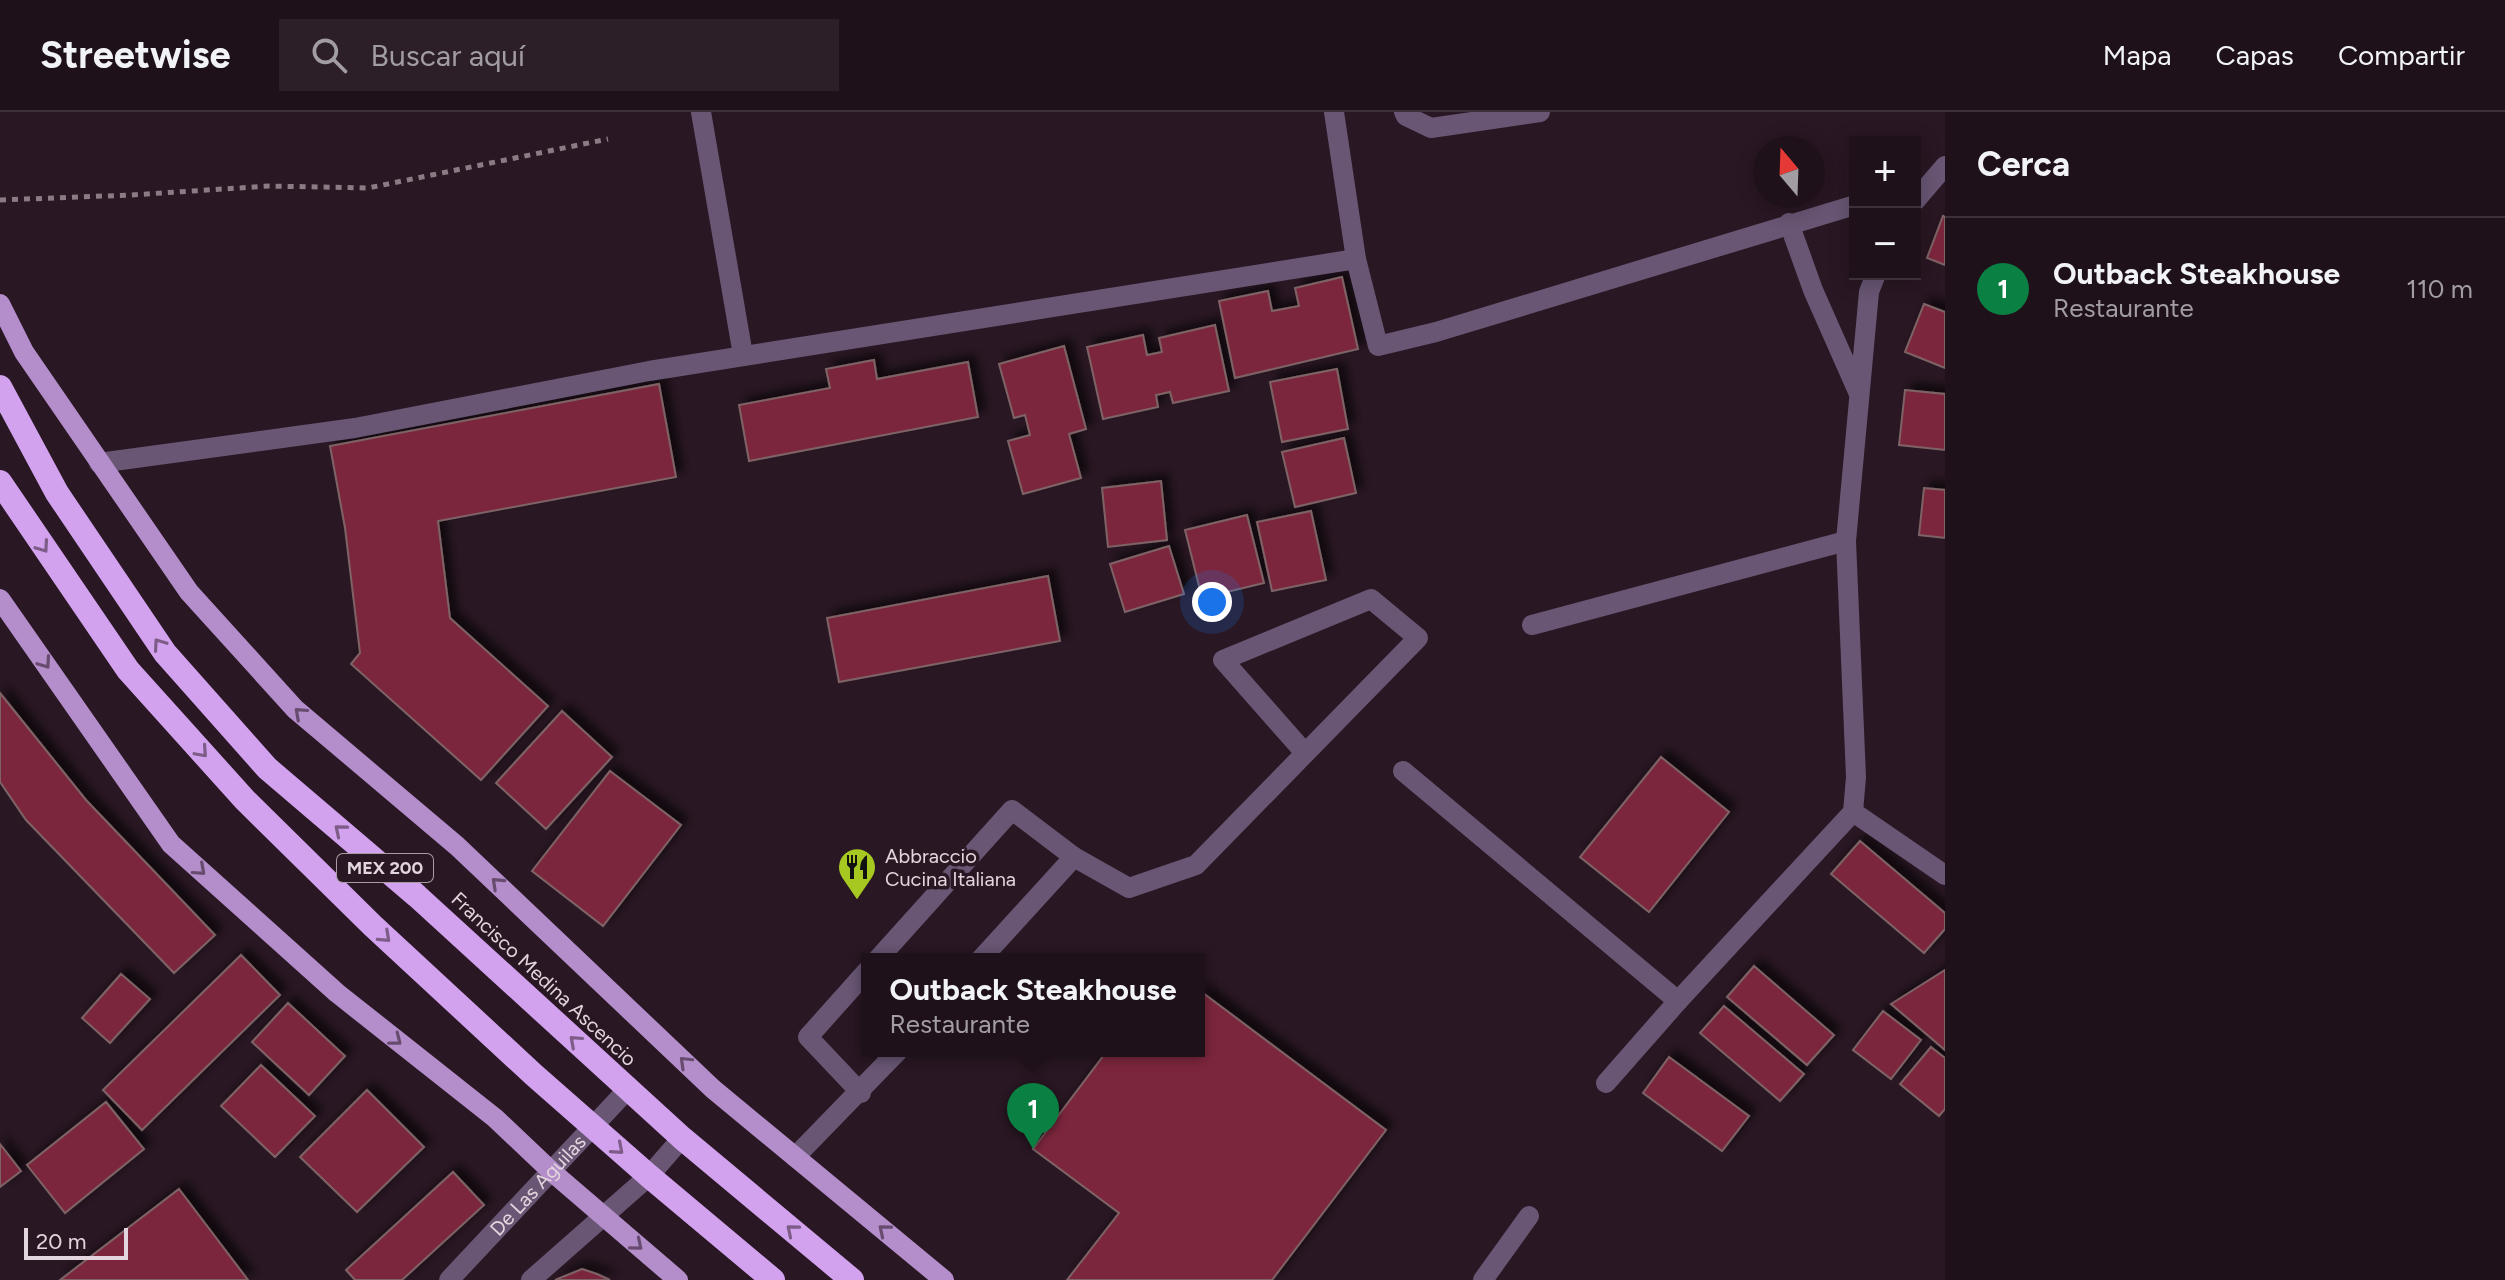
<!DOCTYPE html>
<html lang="es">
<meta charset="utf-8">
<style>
body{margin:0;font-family:Figtree,sans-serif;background:#2c1f27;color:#f1f3f6}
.controls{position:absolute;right:24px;top:24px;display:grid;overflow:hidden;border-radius:0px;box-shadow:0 4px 20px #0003}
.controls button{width:72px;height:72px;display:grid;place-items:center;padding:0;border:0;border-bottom:2px solid #3c3139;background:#1f111a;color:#f1f3f6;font:40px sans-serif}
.compass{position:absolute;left:1753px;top:24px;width:72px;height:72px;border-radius:50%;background:#1f111a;box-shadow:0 4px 20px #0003;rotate:341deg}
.scale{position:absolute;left:24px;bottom:20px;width:104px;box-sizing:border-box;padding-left:8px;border:4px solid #e2d5dd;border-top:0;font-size:22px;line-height:28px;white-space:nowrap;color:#e2d5dd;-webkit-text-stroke:6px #291723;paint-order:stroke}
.you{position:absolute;left:1212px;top:490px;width:28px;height:28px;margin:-20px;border:6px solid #fff;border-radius:50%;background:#1a73e8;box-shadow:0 0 0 12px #1a73e833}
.badge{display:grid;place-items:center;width:52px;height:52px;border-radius:50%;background:#0b8043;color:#fff;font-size:26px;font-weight:700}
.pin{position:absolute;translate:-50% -66px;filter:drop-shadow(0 2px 4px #0008)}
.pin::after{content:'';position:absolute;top:42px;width:28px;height:24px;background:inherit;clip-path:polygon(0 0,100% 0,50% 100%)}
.popup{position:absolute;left:861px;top:841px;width:344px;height:104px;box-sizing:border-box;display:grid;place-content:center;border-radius:0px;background:#1f111a;filter:drop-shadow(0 2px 6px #0005);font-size:26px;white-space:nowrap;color:#a19da2}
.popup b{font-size:30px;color:#f1f3f6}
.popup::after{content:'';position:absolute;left:50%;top:100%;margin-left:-16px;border:16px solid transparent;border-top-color:#1f111a}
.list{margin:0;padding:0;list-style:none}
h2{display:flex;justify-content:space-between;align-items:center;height:104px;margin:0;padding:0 32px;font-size:34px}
h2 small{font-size:26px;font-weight:400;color:#a19da2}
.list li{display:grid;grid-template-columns:52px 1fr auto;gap:24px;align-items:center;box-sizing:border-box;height:144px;padding:0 32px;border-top:2px solid #3c3139}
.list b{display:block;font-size:30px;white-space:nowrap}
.list p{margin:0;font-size:26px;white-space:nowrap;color:#a19da2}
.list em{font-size:26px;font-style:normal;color:#a19da2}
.icon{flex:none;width:44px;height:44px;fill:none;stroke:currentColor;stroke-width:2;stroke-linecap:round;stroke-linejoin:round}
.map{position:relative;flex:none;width:1945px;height:1168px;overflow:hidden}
header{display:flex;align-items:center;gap:48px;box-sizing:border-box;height:112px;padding:0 40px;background:#1f111a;border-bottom:2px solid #3c3139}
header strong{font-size:38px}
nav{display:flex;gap:44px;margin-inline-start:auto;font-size:28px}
.search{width:560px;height:72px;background:#2c1f27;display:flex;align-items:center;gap:20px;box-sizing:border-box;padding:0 28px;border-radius:0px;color:#a19da2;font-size:30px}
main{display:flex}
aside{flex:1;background:#1f111a}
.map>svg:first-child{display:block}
.building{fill:#7c283d;stroke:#7e6366;stroke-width:2;filter:url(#shadow)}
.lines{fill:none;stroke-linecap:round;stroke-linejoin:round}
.path{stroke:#8a7b85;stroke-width:5;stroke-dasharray:6 6;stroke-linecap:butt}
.minor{stroke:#685674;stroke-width:20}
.major{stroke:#b48dcb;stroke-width:20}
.highway{stroke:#d2a2ee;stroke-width:24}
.oneway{stroke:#7e5c88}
.oneway2{stroke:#684c6f}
.labels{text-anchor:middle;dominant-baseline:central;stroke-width:7;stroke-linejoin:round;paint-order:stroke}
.shield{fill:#291723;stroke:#aa9ca5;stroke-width:2}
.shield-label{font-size:18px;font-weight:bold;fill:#e2d5dd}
.poi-label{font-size:20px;fill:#e2d5dd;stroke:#291723;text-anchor:start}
.street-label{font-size:20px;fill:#e2d5dd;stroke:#291723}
</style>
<header>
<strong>Streetwise</strong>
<div class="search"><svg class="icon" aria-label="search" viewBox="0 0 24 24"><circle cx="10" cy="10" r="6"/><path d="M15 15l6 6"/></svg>Buscar aquí</div>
<nav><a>Mapa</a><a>Capas</a><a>Compartir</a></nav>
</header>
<main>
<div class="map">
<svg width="1945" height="1168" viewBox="0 0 1945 1168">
<defs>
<filter id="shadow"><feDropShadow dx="7" dy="-7" stdDeviation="4" flood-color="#0009"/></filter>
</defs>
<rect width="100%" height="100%" fill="#291723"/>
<path class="building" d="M 1943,104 L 1945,105 L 1945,153 L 1927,146 Z
M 1342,165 L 1358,237 L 1235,266 L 1219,189 L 1268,179 L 1272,199 L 1299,194 L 1295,176 Z
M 1924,192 L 1945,200 L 1945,256 L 1905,240 Z
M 1215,213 L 1229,279 L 1173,291 L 1170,280 L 1156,283 L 1158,295 L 1103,307 L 1087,235 L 1143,223 L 1147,243 L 1162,240 L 1159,226 Z
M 1064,234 L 1086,317 L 1069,322 L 1081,366 L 1023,382 L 1008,329 L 1030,323 L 1025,303 L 1014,306 L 999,252 Z
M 874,248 L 877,267 L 968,250 L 978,305 L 749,349 L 739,293 L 830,276 L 826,257 Z
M 1337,257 L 1348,317 L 1282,330 L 1270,270 Z
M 659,272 L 676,365 L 438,409 L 450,506 L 548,594 L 481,668 L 351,552 L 360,541 L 345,416 L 330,334 Z
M 1905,278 L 1945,282 L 1945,338 L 1899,333 Z
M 1344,326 L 1356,381 L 1295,395 L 1282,340 Z
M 1161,369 L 1167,428 L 1108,435 L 1102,376 Z
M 1924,376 L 1945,378 L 1945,426 L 1919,423 Z
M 1311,399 L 1326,468 L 1272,479 L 1257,410 Z
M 1247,403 L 1264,471 L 1202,486 L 1185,418 Z
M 1169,434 L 1184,482 L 1125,500 L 1110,452 Z
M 1048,464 L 1060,529 L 839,570 L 827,506 Z
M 0,581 L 86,688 L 215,823 L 174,861 L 26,708 L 0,670 Z
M 562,599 L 612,645 L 546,717 L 496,671 Z
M 1661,645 L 1729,700 L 1649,800 L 1580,745 Z
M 610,659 L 681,713 L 603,814 L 532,759 Z
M 1860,729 L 1945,801 L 1945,817 L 1924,841 L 1831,762 Z
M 241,843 L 280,883 L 142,1018 L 103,978 Z
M 1754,854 L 1834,923 L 1807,953 L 1727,885 Z
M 1945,858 L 1945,938 L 1891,892 Z
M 121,862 L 150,887 L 110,931 L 82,906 Z
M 1199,878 L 1386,1018 L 1272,1168 L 1067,1168 L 1119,1101 L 1033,1037 L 1107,939 L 1199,939 Z
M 288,891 L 345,944 L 309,983 L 252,930 Z
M 1724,894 L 1804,962 L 1780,989 L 1700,921 Z
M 1883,899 L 1921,928 L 1891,967 L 1853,938 Z
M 1931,935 L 1945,946 L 1945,997 L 1939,1004 L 1900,972 Z
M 1669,945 L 1749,1004 L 1722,1039 L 1643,981 Z
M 261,953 L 315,1004 L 275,1045 L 221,994 Z
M 367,978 L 424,1035 L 357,1100 L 300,1045 Z
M 106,990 L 144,1037 L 65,1101 L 27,1053 Z
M 0,1032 L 21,1059 L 0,1075 Z
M 453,1060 L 484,1093 L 402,1168 L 355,1168 L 346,1158 Z
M 179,1077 L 248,1168 L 60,1168 Z
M 582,1157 L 597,1162 L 610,1168 L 555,1168 Z"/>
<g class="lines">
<path class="path" d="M 0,88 L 131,83 L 269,74 L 368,76 L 608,27"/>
<g class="minor">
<path d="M 701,0 L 743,243"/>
<path d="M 1334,0 L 1356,147"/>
<path d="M 1404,0 L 1406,4 L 1431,16 L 1540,0"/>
<path d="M 1915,89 L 1945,54"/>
<path d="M 1789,111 L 1813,178 L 1859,282"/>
<path d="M 1876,162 L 1869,180 L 1846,429 L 1856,665 L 1853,700 L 1945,763"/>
<path d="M 99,351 L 355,316 L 649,259 L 1356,147 L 1378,234 L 1436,220 L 1855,93"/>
<path d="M 1532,513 L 1846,429"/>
<path d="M 1403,659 L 1678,889"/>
<path d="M 1074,745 L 1129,776 L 1196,753 L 1418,526 L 1371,487 L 1223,548 L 1305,641"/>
<path d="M 878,847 L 1012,698 L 1074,745 L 981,847"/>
<path d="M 1606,971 L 1678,889 L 1853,700"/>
<path d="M 861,981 L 808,925 L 867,859"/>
<path d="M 795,1045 L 898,939"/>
<path id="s1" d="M 449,1168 L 628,977"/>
<path d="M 531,1168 L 649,1064 L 682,1026"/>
<path d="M 1483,1168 L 1529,1104"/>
</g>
<path class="major" d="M 0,192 L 24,240 L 189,480 L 295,597 L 457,734 L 713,977 L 944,1168
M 0,487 L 171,732 L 337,881 L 495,1006 L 551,1059 L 678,1168"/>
<path class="highway" d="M 0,275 L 57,381 L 165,541 L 267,656 L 417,784 L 682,1026 L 852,1168
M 0,370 L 128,558 L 245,688 L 373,814 L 534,963 L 649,1064 L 773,1168"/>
</g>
<defs><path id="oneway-chevron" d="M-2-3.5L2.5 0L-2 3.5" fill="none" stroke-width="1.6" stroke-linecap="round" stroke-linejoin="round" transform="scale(2)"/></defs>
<g class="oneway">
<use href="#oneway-chevron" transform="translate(43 435) rotate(55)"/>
<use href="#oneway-chevron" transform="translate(159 532) rotate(-125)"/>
<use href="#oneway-chevron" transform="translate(202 640) rotate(48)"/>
<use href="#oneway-chevron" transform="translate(340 718) rotate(-140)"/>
<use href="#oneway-chevron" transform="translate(385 825) rotate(43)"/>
<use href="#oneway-chevron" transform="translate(575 929) rotate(-138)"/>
<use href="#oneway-chevron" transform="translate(618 1037) rotate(41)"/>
<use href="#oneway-chevron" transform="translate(792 1118) rotate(-140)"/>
</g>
<g class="oneway2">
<use href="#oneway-chevron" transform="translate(45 551) rotate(55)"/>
<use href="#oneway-chevron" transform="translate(300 601) rotate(-138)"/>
<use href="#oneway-chevron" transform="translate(200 758) rotate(42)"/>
<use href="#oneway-chevron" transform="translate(497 771) rotate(-137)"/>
<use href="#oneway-chevron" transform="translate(396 928) rotate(38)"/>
<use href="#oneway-chevron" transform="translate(685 950) rotate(-136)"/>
<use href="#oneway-chevron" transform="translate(884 1118) rotate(-140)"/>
<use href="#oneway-chevron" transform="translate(637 1133) rotate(40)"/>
</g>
<defs>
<symbol id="restaurant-pin" viewBox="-11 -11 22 30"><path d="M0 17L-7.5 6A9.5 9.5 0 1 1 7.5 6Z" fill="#a6c821" stroke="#291723"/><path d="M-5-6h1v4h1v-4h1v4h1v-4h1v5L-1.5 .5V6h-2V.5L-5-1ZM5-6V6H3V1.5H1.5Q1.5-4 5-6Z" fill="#111"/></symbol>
</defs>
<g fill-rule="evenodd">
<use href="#restaurant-pin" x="835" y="733" width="44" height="60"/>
</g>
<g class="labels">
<rect class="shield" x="337" y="742" width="96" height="28" rx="6"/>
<g class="shield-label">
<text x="385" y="756">MEX 200</text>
</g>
<g class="poi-label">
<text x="885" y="744">Abbraccio<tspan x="885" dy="23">Cucina Italiana</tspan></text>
</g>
<g class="street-label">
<text transform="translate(544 867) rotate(43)">Francisco Medina Ascencio</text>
<text stroke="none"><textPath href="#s1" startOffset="130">De Las Aguilas</textPath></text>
</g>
</g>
</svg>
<div class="controls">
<button>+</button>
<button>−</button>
</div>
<svg class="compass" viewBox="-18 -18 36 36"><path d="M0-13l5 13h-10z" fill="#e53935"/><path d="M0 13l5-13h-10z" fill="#a19da2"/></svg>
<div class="scale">20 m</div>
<div class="you"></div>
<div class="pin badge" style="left:1033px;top:1037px">1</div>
<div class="popup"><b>Outback Steakhouse</b>Restaurante</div>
</div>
<aside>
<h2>Cerca<small></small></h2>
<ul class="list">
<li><span class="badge">1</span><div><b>Outback Steakhouse</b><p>Restaurante</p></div><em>110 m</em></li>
</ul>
</aside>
</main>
